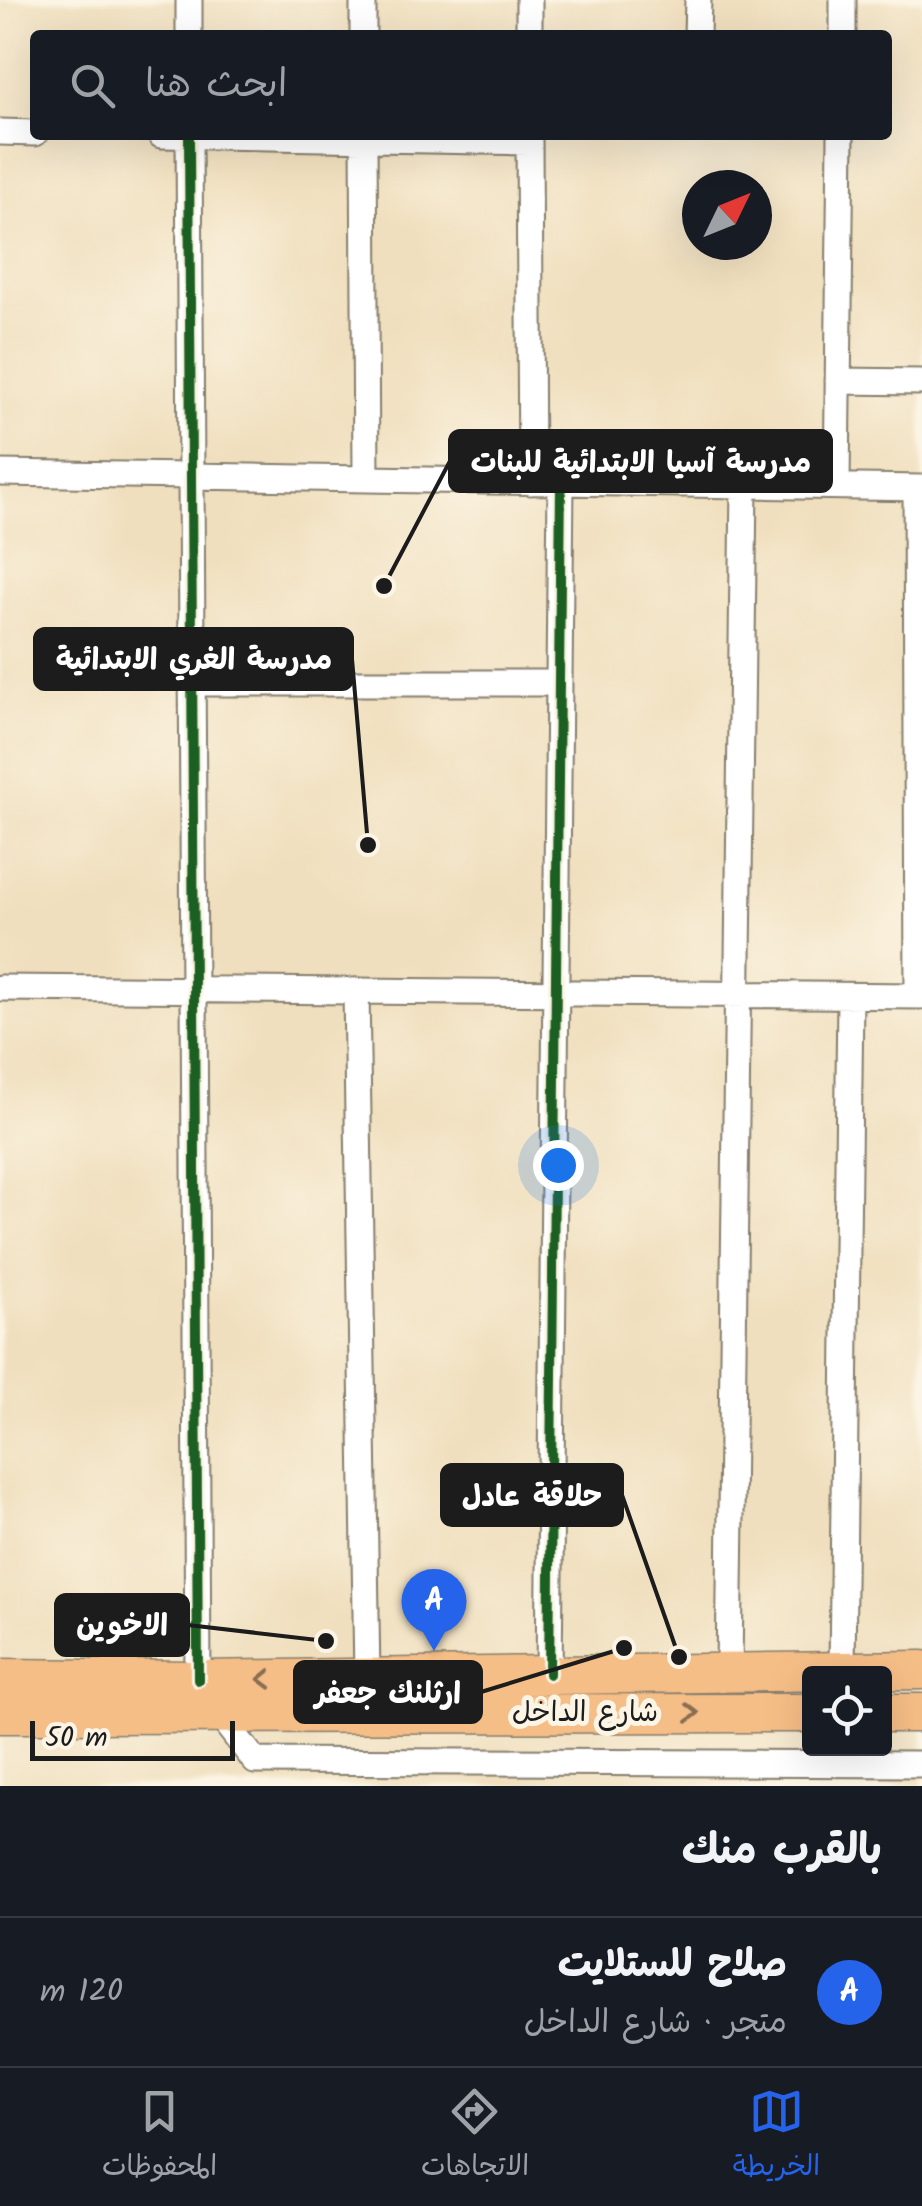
<!DOCTYPE html>
<html lang="ar">
<meta charset="utf-8">
<style>
body{margin:0;font-family:Kalam,"Playpen Sans Arabic",sans-serif;background:#20242c;color:#f1f3f6;direction:rtl}
.controls{position:absolute;right:30px;bottom:30px;display:grid;overflow:hidden;border-radius:10px;box-shadow:0 10px 40px #0002}
.controls button{width:90px;height:90px;display:grid;place-items:center;padding:0;border:0;border-bottom:2px solid #363941;background:#171b24;color:#f1f3f6;font:50px sans-serif}
.compass{position:absolute;left:682px;top:170px;width:90px;height:90px;border-radius:50%;background:#171b24;box-shadow:0 10px 40px #0002;rotate:47deg}
.scale{position:absolute;left:30px;bottom:25px;width:205px;box-sizing:border-box;padding-left:10px;border:5px solid #1c1c1c;border-top:0;font-size:28px;line-height:35px;white-space:nowrap;color:#1c1c1c;-webkit-text-stroke:8px #fcf5e5;paint-order:stroke}
.you{position:absolute;left:558px;top:1165px;width:35px;height:35px;margin:-25px;border:8px solid #fff;border-radius:50%;background:#1a73e8;box-shadow:0 0 0 15px #1a73e833}
.badge{display:grid;place-items:center;width:65px;height:65px;border-radius:50%;background:#2563eb;color:#fff;font-size:32px;font-weight:700}
.pin{position:absolute;translate:-50% -82px;filter:drop-shadow(0 2px 5px #0008)}
.pin::after{content:'';position:absolute;top:52px;width:35px;height:30px;background:inherit;clip-path:polygon(0 0,100% 0,50% 100%)}
.list{margin:0;padding:0;list-style:none}
h2{display:flex;justify-content:space-between;align-items:center;height:130px;margin:0;padding:0 40px;font-size:42px}
h2 small{font-size:32px;font-weight:400;color:#9ea1a6}
.list li{display:grid;grid-template-columns:65px 1fr auto;gap:30px;align-items:center;box-sizing:border-box;height:150px;padding:0 40px;border-top:2px solid #363941}
.list b{display:block;font-size:38px;white-space:nowrap}
.list p{margin:0;font-size:32px;white-space:nowrap;color:#9ea1a6}
.list em{font-size:32px;font-style:normal;color:#9ea1a6}
.icon{flex:none;width:55px;height:55px;fill:none;stroke:currentColor;stroke-width:2;stroke-linecap:round;stroke-linejoin:round}
.map{position:relative;flex:none;width:922px;height:1786px;overflow:hidden;direction:ltr}
.search{position:absolute;background:#171b24;box-shadow:0 10px 40px #0002;left:30px;right:30px;top:30px;height:110px;display:flex;align-items:center;gap:25px;box-sizing:border-box;padding:0 35px;border-radius:10px;color:#9ea1a6;font-size:38px}
.sheet{height:280px;background:#171b24}
nav{display:flex;justify-content:space-around;align-items:center;box-sizing:border-box;height:140px;border-top:2px solid #363941;background:#171b24;font-size:28px;color:#9ea1a6}
nav a{display:grid;justify-items:center;gap:5px}
nav .on{color:#2563eb}
.map>svg:first-child{display:block}
.lines{fill:none;stroke-linecap:round;stroke-linejoin:round}
.street-casing{stroke:#867e6d;stroke-width:29}
.primary-casing{stroke:#867e6d;stroke-width:41}
.street{stroke:#fff;stroke-width:25}
.primary{stroke:#f6be87;stroke-width:38}
.cycleway-casing{stroke:#fcf5e5;stroke-width:16}
.cycleway{stroke:#1b5e20;stroke-width:10}
.oneway{stroke:#896d52}
.labels{text-anchor:middle;dominant-baseline:central;stroke-width:10;stroke-linejoin:round;paint-order:stroke}
.street-label{font-size:28px;fill:#1c1c1c;stroke:#fcf5e5}
.leader{fill:none;stroke:#1c1c1c;stroke-width:4}
.callout-dot{fill:#1c1c1c;stroke:#fcf5e5;stroke-width:4}
.callout{fill:#1c1c1c;stroke:#1c1c1c;stroke-width:4}
.callout-label{font-size:30px;text-anchor:middle;font-weight:bold;fill:#fff}
</style>
<div class="map">
<svg width="922" height="1786" viewBox="0 0 922 1786">
<rect width="100%" height="100%" fill="#fcf5e5"/>
<filter id="ink" filterUnits="userSpaceOnUse"><feTurbulence type="fractalNoise" baseFrequency=".01" numOctaves="2"/><feDisplacementMap in="SourceGraphic" scale="20" xChannelSelector="R" yChannelSelector="G"/><feConvolveMatrix kernelMatrix="1 2 1 2 8 2 1 2 1" color-interpolation-filters="sRGB"/></filter>
<filter id="wash" filterUnits="userSpaceOnUse"><feTurbulence type="fractalNoise" baseFrequency=".0048" numOctaves="4" result="noise"/><feDisplacementMap in="SourceGraphic" scale="40" xChannelSelector="R" yChannelSelector="G"/><feGaussianBlur stdDeviation="2.25" result="paint"/><feColorMatrix in="noise" values="0 0 0 0 0 0 0 0 0 0 0 0 0 0 0 0 0 1.4 0 .05"/><feComposite in="paint" operator="in"/></filter>
<g filter="url(#wash)">
<rect width="100%" height="100%" fill="#f0dfbe"/>
</g>
<g filter="url(#ink)">
<g class="lines">
<defs>
<path id="street" d="M 189,0 L 189,35
M 363,0 L 363,35
M 529,0 L 529,35
M 697,35 L 698,0
M 843,35 L 843,0
M 0,132 L 35,133
M 161,135 L 529,142
M 189,135 L 198,1680
M 364,135 L 366,479
M 529,135 L 531,482
M 838,381 L 922,382
M 0,473 L 922,488
M 837,486 L 841,135
M 916,488 L 918,996
M 192,683 L 559,683
M 0,988 L 922,996
M 356,991 L 367,1677
M 842,1670 L 850,996
M 729,1671 L 744,485
M 549,1674 L 561,482
M 218,1713 L 255,1761 L 922,1764"/>
<path id="primary" d="M 0,1678 L 198,1680 L 922,1670
M 884,1713 L 922,1713
M 0,1714 L 810,1713"/>
</defs>
<use href="#street" class="street-casing"/>
<use href="#primary" class="primary-casing"/>
<use href="#street" class="street"/>
<use href="#primary" class="primary"/>
<defs>
<path id="cycleway" d="M 189,135 L 198,1680
M 549,1674 L 561,482"/>
</defs>
<use href="#cycleway" class="cycleway-casing"/>
<use href="#cycleway" class="cycleway"/>
</g>
<defs><path id="oneway-chevron" d="M-2-3.5L2.5 0L-2 3.5" fill="none" stroke-width="1.6" stroke-linecap="round" stroke-linejoin="round" transform="scale(2.5)"/></defs>
<g class="oneway">
<use href="#oneway-chevron" transform="translate(265 1679) rotate(179)"/>
<use href="#oneway-chevron" transform="translate(692 1713)"/>
</g>
</g>
<g class="labels">
<g class="street-label">
<text x="585" y="1713">شارع الداخل</text>
</g>
</g>
<path class="leader" d="M384 586L450 461M368 845L352 659M679 1657L622 1495M326 1641L188 1625M624 1648L481 1692"/>
<g class="callout-dot">
<circle cx="384" cy="586" r="10"/>
<circle cx="368" cy="845" r="10"/>
<circle cx="679" cy="1657" r="10"/>
<circle cx="326" cy="1641" r="10"/>
<circle cx="624" cy="1648" r="10"/>
</g>
<g class="callout">
<rect x="450" y="431" width="381" height="60" rx="10"/>
<rect x="35" y="629" width="317" height="60" rx="10"/>
<rect x="442" y="1465" width="180" height="60" rx="10"/>
<rect x="56" y="1595" width="132" height="60" rx="10"/>
<rect x="295" y="1662" width="186" height="60" rx="10"/>
</g>
<g class="callout-label">
<text x="641" y="472">مدرسة آسيا الابتدائية للبنات</text>
<text x="194" y="669">مدرسة الغري الابتدائية</text>
<text x="532" y="1506">حلاقة عادل</text>
<text x="122" y="1635">الاخوين</text>
<text x="388" y="1703">ارثلنك جعفر</text>
</g>
</svg>
<div class="controls">
<button><svg class="icon" aria-label="locate" viewBox="0 0 24 24"><circle cx="12" cy="12" r="6"/><path d="M12 2v4M12 18v4M2 12h4M18 12h4"/></svg></button>
</div>
<svg class="compass" viewBox="-18 -18 36 36"><path d="M0-13l5 13h-10z" fill="#e53935"/><path d="M0 13l5-13h-10z" fill="#9ea1a6"/></svg>
<div class="scale">50 m</div>
<div class="you"></div>
<div class="pin badge" style="left:434px;top:1651px">A</div>
<div class="search"><svg class="icon" aria-label="search" viewBox="0 0 24 24"><circle cx="10" cy="10" r="6"/><path d="M15 15l6 6"/></svg>ابحث هنا</div>
</div>
<section class="sheet">
<h2>بالقرب منك<small></small></h2>
<ul class="list">
<li><span class="badge">A</span><div><b>صلاح للستلايت</b><p>متجر · شارع الداخل</p></div><em>120 m</em></li>
</ul>
</section>
<nav>
<a class="on"><svg class="icon" aria-label="map" viewBox="0 0 24 24"><path d="M3 6l6-2 6 2 6-2v14l-6 2-6-2-6 2zM9 4v14M15 6v14"/></svg>الخريطة</a>
<a><svg class="icon" aria-label="directions" viewBox="0 0 24 24"><path d="M12 3l9 9-9 9-9-9zM9 14v-3h6M13 9l2 2-2 2"/></svg>الاتجاهات</a>
<a><svg class="icon" aria-label="saved" viewBox="0 0 24 24"><path d="M7 4h10v16l-5-4-5 4z"/></svg>المحفوظات</a>
</nav>
